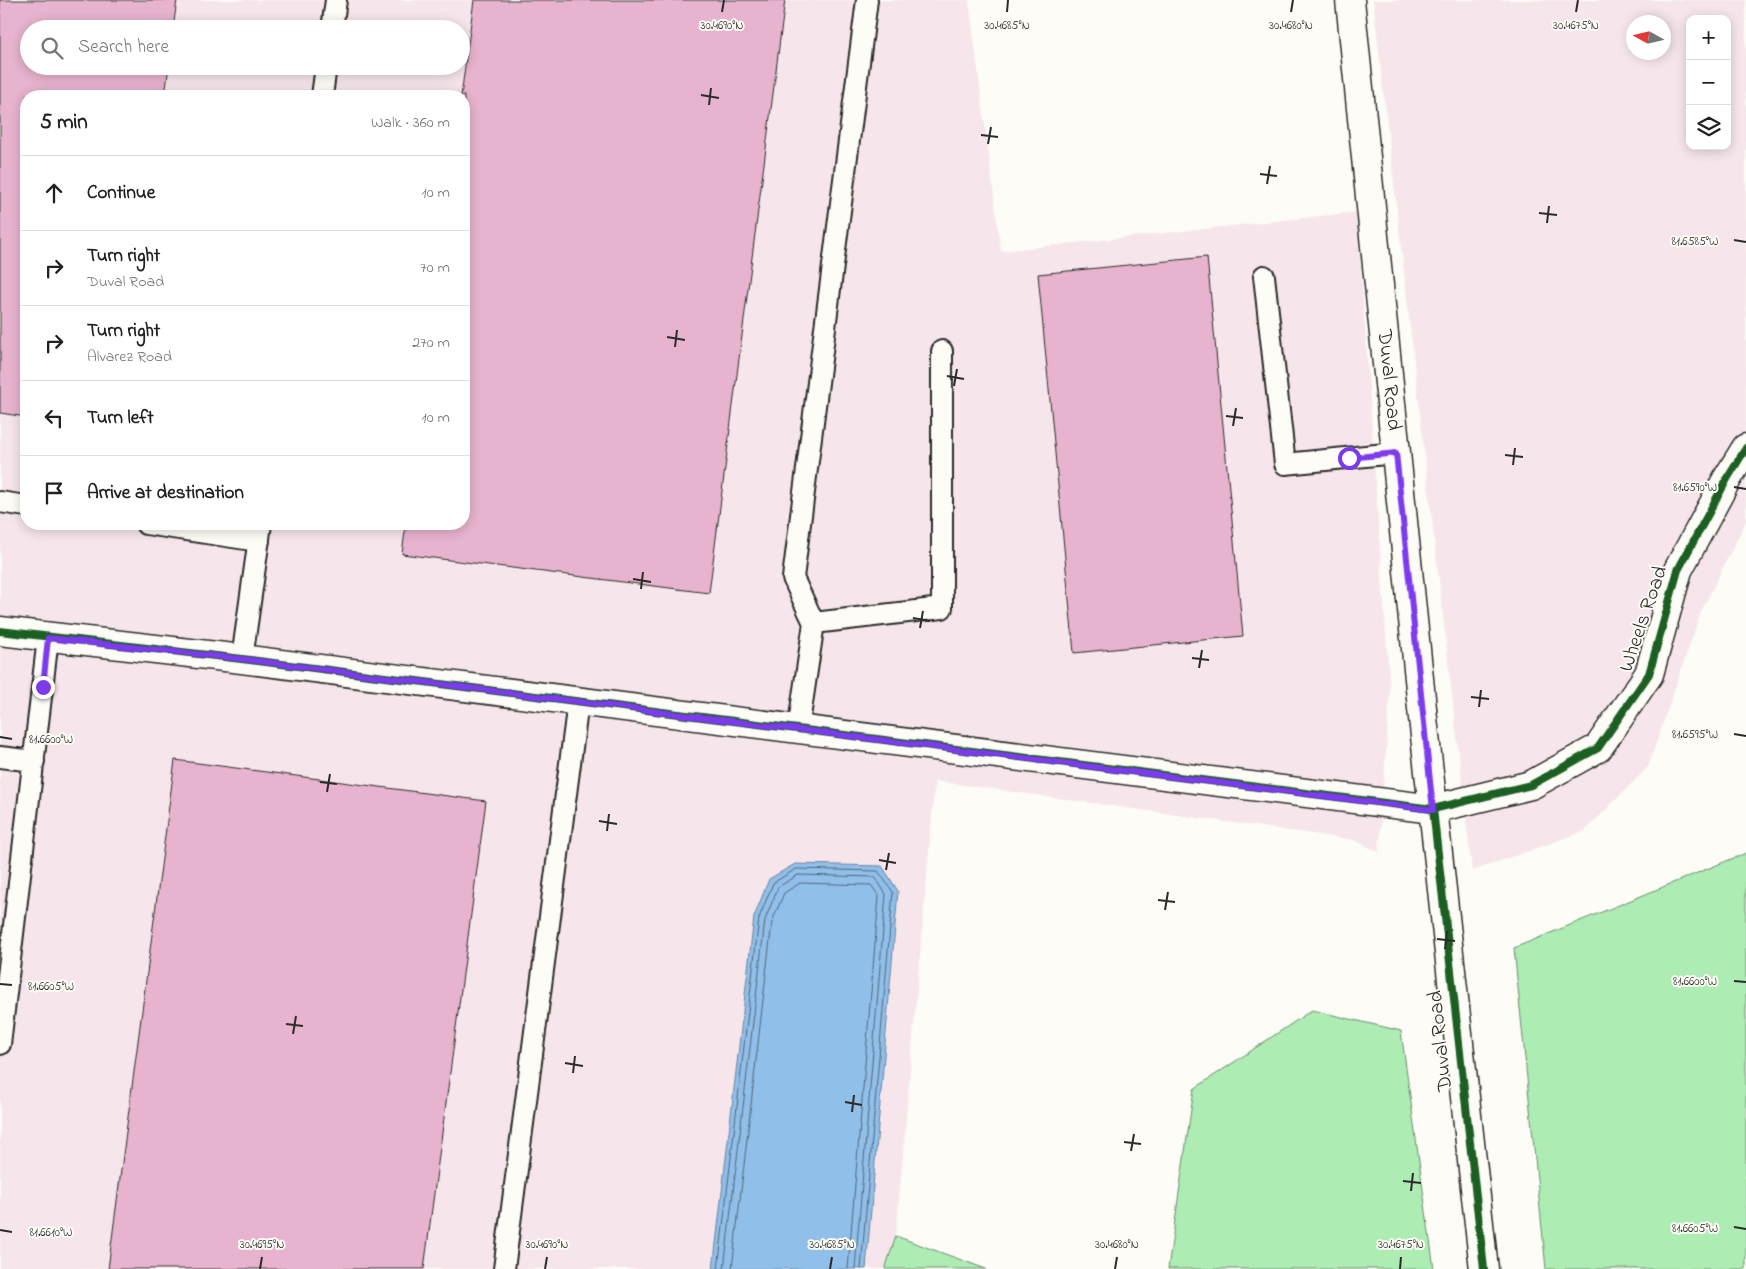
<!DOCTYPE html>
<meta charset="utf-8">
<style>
body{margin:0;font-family:"Indie Flower",sans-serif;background:#f2f2f2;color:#202124}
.controls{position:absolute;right:15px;top:15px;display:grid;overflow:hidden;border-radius:10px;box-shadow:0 2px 12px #0003}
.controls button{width:45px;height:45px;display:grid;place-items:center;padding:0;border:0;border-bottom:1px solid #e0e0e0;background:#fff;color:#202124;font:25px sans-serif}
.compass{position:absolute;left:1626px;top:15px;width:45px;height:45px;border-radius:50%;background:#fff;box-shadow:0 2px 12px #0003;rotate:278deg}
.stop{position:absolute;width:15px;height:15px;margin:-11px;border:4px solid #7c3aed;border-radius:50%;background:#fff}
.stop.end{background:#7c3aed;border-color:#fff;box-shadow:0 1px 5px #0008}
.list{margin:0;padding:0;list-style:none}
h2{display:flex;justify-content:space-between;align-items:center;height:65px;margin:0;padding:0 20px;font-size:21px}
h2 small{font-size:16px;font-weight:400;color:#757577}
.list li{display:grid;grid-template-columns:32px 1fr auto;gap:15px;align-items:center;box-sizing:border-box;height:75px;padding:0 20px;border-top:1px solid #e0e0e0}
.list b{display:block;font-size:19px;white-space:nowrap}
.list p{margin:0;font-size:16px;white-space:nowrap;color:#757577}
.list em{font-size:16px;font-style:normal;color:#757577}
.icon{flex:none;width:28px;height:28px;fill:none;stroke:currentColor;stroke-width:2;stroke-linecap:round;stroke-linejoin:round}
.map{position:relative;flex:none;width:1746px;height:1269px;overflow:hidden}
.search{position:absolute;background:#fff;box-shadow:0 2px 12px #0003;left:20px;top:20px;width:450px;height:55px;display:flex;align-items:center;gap:12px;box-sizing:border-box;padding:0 18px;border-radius:28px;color:#757577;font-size:19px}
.panel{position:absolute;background:#fff;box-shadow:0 2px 12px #0003;left:20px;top:90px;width:450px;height:440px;border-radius:20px}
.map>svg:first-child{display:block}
.built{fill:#f6e6eb;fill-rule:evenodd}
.green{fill:#adecb3;stroke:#6c8c6f}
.water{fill:#90bfea;stroke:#68849e}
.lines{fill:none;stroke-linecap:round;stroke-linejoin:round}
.shore{stroke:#536677;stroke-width:1}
.building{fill:#e7b3ce;stroke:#2b2b2b}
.lane-casing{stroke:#2b2b2b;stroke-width:24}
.street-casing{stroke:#2b2b2b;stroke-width:31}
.secondary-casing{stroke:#2b2b2b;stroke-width:31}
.lane{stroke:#fdfcf7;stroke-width:20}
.street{stroke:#fdfcf7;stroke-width:28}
.secondary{stroke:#fdfcf7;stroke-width:28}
.cycleway-casing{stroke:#fdfcf7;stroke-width:11}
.cycleway{stroke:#1b5e20;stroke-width:8}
.route{stroke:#7c3aed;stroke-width:6}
.ticks{fill:none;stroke:#2b2b2b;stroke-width:2}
.labels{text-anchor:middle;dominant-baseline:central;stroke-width:4;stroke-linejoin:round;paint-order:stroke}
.street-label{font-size:21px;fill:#2b2b2b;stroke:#fdfcf7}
.ticks-label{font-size:12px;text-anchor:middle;fill:#2b2b2b;stroke:#fdfcf7;stroke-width:4;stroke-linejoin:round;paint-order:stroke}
</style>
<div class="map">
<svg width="1746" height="1269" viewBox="0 0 1746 1269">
<rect width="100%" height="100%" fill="#fdfcf7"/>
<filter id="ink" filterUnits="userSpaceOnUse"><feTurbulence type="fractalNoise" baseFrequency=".02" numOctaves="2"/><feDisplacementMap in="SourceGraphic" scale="10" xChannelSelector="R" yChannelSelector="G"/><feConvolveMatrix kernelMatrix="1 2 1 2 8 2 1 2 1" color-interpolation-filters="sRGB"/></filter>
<g filter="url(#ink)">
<path class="built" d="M 0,0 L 969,0 L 1001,251 L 1357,212 L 1390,692 L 1379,852 L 1354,840 L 935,781 L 896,1236 L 885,1269 L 0,1269 ZM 29,29 L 461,29 L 461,66 L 29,66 ZM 26,96 L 464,96 L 464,524 L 26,524 Z
M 1373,0 L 1746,0 L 1746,521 L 1701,612 L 1648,767 L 1585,831 L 1472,871 ZM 1690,19 L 1727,19 L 1727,146 L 1690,146 ZM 1634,22 L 1664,22 L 1664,52 L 1634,52 Z"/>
<path class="green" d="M 1746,853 L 1746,1269 L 1546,1269 L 1514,948 Z
M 1312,1010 L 1401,1031 L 1434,1269 L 1168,1269 L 1194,1089 Z
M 896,1236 L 986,1269 L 885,1269 Z"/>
<path class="water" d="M 795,864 L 882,866 L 898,891 L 866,1269 L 713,1269 L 754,917 L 769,879 Z"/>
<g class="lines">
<path class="shore" d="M 718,1269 L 759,918 L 773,883 L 796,869 L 878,871 L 893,892 L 861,1269
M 724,1269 L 765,920 L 778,887 L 798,875 L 875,877 L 886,894 L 855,1269
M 732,1269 L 772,922 L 784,893 L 800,883 L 871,885 L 879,896 L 848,1269"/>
</g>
<path class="building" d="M 0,0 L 177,0 L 173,29 L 29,29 L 29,66 L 169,66 L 165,96 L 26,96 L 26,417 L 0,413 Z
M 474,0 L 785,0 L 709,593 L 402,554 L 406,524 L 464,524 L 464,96 L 461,96 Z
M 1207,257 L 1243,636 L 1074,653 L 1038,274 Z
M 175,760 L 486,801 L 424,1269 L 108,1269 Z"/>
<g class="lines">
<defs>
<path id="lane" d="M 332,29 L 336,0
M 322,96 L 326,66
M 1264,276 L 1285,464 L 1396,453
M 0,502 L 26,506
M 146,524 L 259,541
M 814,623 L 942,608 L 942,351
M 242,659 L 261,524
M 798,730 L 814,623 L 793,578 L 867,0
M 0,757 L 34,761
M 0,1044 L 48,638
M 504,1269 L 578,702"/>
<path id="street" d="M 1433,809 L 1531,785 L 1598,748 L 1649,674 L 1678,570 L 1727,479 L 1746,448"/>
<g id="secondary">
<path id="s1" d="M 1350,0 L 1423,718 L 1484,1269"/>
<path d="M 0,631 L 242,659 L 1433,809"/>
</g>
</defs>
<use href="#lane" class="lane-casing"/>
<use href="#street" class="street-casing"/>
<use href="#secondary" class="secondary-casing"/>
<use href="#lane" class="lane"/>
<use href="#street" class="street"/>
<use href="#secondary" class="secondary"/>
<defs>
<path id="cycleway" d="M 0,631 L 242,659 L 1433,809 L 1531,785 L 1598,748 L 1649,674 L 1678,570 L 1727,479 L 1746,448
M 1433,809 L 1484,1269"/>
</defs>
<use href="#cycleway" class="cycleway-casing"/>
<use href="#cycleway" class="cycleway"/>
</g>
</g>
<g class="lines" filter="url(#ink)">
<path class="route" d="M 43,687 L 48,638 L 242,659 L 1433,810 L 1396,453 L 1349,458"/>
</g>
<path class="ticks" d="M 722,12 L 724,0M 1007,12 L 1008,0M 1291,12 L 1293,0M 1576,12 L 1578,0M 701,95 L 719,98M 709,105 L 711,88M 981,135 L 998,137M 988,144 L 991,127M 1260,174 L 1277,176M 1267,184 L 1270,166M 1539,213 L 1557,215M 1547,223 L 1549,206M 1734,240 L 1746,242M 667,337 L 685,340M 675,347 L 677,330M 947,376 L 964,379M 954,386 L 957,369M 1226,416 L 1243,418M 1233,426 L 1236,408M 1505,455 L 1523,457M 1513,465 L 1515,448M 1734,487 L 1746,489M 633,579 L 651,582M 641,589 L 643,572M 913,618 L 930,621M 920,628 L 923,611M 1192,658 L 1209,660M 1199,668 L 1202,650M 1471,697 L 1489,699M 1479,707 L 1481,690M 1734,734 L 1746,736M 0,737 L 12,739M 320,782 L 337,784M 327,792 L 330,774M 599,821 L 617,824M 607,831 L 609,814M 879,860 L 896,863M 886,870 L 889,853M 1158,900 L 1175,902M 1165,910 L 1168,892M 1437,939 L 1455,941M 1445,949 L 1447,931M 1734,981 L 1746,982M 0,984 L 12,985M 286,1024 L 303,1026M 293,1034 L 296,1016M 565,1063 L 583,1066M 573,1073 L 575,1056M 845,1102 L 862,1105M 852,1112 L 854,1095M 1124,1142 L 1141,1144M 1131,1151 L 1134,1134M 1403,1181 L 1421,1183M 1411,1191 L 1413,1173M 1734,1227 L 1746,1229M 0,1230 L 12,1232M 260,1269 L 262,1257M 545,1269 L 547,1257M 830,1269 L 832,1257M 1115,1269 L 1117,1257M 1400,1269 L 1401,1257"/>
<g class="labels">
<g class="street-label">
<text stroke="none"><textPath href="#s1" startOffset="382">Duval Road</textPath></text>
<text transform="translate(1644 619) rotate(-71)">Wheels Road</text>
<text transform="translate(1441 1041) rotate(-96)">Duval Road</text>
</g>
</g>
<g class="ticks-label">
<text x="722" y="29">30.4690°N</text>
<text x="1007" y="29">30.4685°N</text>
<text x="1291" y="29">30.4680°N</text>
<text x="1576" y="29">30.4675°N</text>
<text x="1695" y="245">81.6585°W</text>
<text x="1695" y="491">81.6590°W</text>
<text x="1695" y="738">81.6595°W</text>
<text x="51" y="743">81.6600°W</text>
<text x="1695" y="985">81.6600°W</text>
<text x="51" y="990">81.6605°W</text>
<text x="1695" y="1232">81.6605°W</text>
<text x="51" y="1236">81.6610°W</text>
<text x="262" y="1248">30.4695°N</text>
<text x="547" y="1248">30.4690°N</text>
<text x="832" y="1248">30.4685°N</text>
<text x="1117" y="1248">30.4680°N</text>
<text x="1401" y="1248">30.4675°N</text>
</g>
</svg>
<div class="controls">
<button>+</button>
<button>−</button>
<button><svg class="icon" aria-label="layers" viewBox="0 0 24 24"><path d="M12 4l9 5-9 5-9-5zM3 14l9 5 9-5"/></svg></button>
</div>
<svg class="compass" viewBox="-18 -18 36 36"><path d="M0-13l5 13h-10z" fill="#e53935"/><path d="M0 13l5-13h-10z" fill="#757577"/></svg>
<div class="stop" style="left:1349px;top:458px"></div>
<div class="stop end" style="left:43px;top:687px"></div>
<div class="search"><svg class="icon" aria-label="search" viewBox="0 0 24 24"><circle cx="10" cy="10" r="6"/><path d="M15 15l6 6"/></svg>Search here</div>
<section class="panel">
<h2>5 min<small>Walk · 360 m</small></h2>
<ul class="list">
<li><svg class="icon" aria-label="ahead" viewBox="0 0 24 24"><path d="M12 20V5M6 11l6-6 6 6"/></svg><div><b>Continue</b></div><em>10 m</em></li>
<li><svg class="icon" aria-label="right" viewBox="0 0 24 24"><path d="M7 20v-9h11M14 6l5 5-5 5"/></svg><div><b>Turn right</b><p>Duval Road</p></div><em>70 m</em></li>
<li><svg class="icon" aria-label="right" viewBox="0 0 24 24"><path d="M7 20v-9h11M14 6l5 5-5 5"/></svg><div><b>Turn right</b><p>Alvarez Road</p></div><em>270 m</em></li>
<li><svg class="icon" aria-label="left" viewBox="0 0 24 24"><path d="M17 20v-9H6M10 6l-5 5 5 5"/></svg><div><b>Turn left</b></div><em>10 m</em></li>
<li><svg class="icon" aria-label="arrive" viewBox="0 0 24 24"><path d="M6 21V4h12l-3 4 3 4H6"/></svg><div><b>Arrive at destination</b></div></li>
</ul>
</section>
</div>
